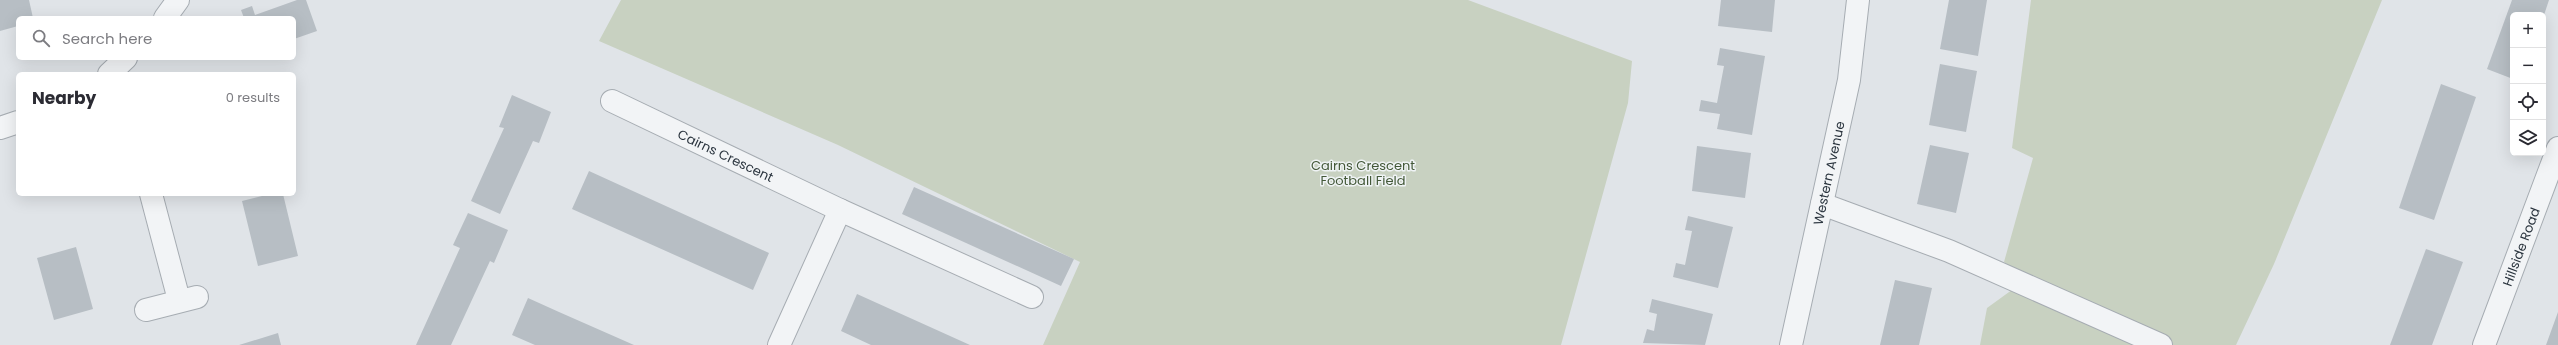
<!DOCTYPE html>
<meta charset="utf-8">
<style>
body{margin:0;font-family:Poppins,sans-serif;background:#f7f7f7;color:#2b2b33}
.controls{position:absolute;right:12px;top:12px;display:grid;overflow:hidden;border-radius:6px;box-shadow:0 4px 16px #0002}
.controls button{width:36px;height:36px;display:grid;place-items:center;padding:0;border:0;border-bottom:1px solid #e1e1e2;background:#fff;color:#2b2b33;font:20px sans-serif}
.list{margin:0;padding:0;list-style:none}
h2{display:flex;justify-content:space-between;align-items:center;height:52px;margin:0;padding:0 16px;font-size:17px}
h2 small{font-size:13px;font-weight:400;color:#7c7c81}
.icon{flex:none;width:22px;height:22px;fill:none;stroke:currentColor;stroke-width:2;stroke-linecap:round;stroke-linejoin:round}
.map{position:relative;flex:none;width:2558px;height:345px;overflow:hidden}
.search{position:absolute;background:#fff;box-shadow:0 4px 16px #0002;left:16px;top:16px;width:280px;height:44px;display:flex;align-items:center;gap:10px;box-sizing:border-box;padding:0 14px;border-radius:6px;color:#7c7c81;font-size:15px}
.panel{position:absolute;background:#fff;box-shadow:0 4px 16px #0002;left:16px;top:72px;width:280px;height:124px;border-radius:6px}
.map>svg:first-child{display:block}
.green{fill:#c8d1c1}
.building{fill:#b7bec4}
.lines{fill:none;stroke-linecap:round;stroke-linejoin:round}
.minor-casing{stroke:#a6acb2;stroke-width:24}
.minor{stroke:#f2f4f6;stroke-width:22}
.labels{text-anchor:middle;dominant-baseline:central;stroke-width:3;stroke-linejoin:round;paint-order:stroke}
.street-label{font-size:13px;fill:#2a343e;stroke:#eff3f5}
.park-label{font-size:13px;fill:#435838;stroke:#eff3f5}
</style>
<div class="map">
<svg width="2558" height="345" viewBox="0 0 2558 345">
<rect width="100%" height="100%" fill="#e0e4e8"/>
<path class="green" d="M 621,0 L 1468,0 L 1632,61 L 1628,103 L 1561,345 L 1043,345 L 1080,262 L 838,145 L 599,41 Z
M 2031,0 L 2382,0 L 2274,264 L 2236,345 L 1980,345 L 1987,308 L 2027,279 L 2004,262 L 2033,158 L 2012,148 Z"/>
<path class="building" d="M 0,0 L 29,0 L 33,18 L 18,18 L 18,26 L 0,31 Z
M 297,0 L 306,0 L 317,31 L 294,39 L 294,18 L 244,18 L 241,10 L 252,6 L 255,15 Z
M 1721,0 L 1775,0 L 1772,32 L 1718,26 Z
M 1949,0 L 1987,0 L 1978,56 L 1940,49 Z
M 2512,0 L 2549,0 L 2544,15 L 2513,15 L 2513,79 L 2487,69 Z
M 1720,48 L 1765,56 L 1752,135 L 1717,129 L 1720,114 L 1699,111 L 1701,100 L 1717,103 L 1724,66 L 1717,65 Z
M 1940,64 L 1977,71 L 1966,132 L 1929,125 Z
M 2441,84 L 2476,97 L 2434,220 L 2399,208 Z
M 512,95 L 551,112 L 539,143 L 533,141 L 500,214 L 471,201 L 504,128 L 499,127 Z
M 1930,145 L 1969,153 L 1956,213 L 1917,204 Z
M 1697,146 L 1751,153 L 1745,198 L 1692,191 Z
M 589,171 L 769,253 L 753,290 L 572,209 Z
M 914,187 L 1074,259 L 1061,286 L 902,214 Z
M 270,194 L 283,194 L 298,256 L 258,266 L 242,201 Z
M 468,213 L 508,230 L 494,263 L 490,261 L 451,345 L 416,345 L 460,248 L 453,245 Z
M 1688,216 L 1733,227 L 1718,288 L 1673,277 L 1676,263 L 1685,265 L 1692,231 L 1685,230 Z
M 76,247 L 93,309 L 54,320 L 37,258 Z
M 2426,249 L 2463,262 L 2432,345 L 2390,345 Z
M 1895,280 L 1932,288 L 1919,345 L 1880,345 Z
M 857,294 L 888,308 L 970,345 L 871,345 L 841,331 Z
M 528,298 L 559,312 L 634,345 L 535,345 L 512,335 Z
M 1652,299 L 1713,314 L 1705,345 L 1643,343 L 1647,329 L 1654,331 L 1657,314 L 1649,312 Z
M 2558,312 L 2558,345 L 2546,345 Z
M 278,333 L 281,345 L 239,345 Z"/>
<g class="lines">
<defs>
<g id="minor">
<path d="M 165,18 L 178,0"/>
<path d="M 109,74 L 126,58"/>
<path id="s1" d="M 612,101 L 840,210"/>
<path d="M 0,128 L 18,122"/>
<path d="M 151,194 L 179,300"/>
<path d="M 1822,204 L 1949,251 L 2161,345"/>
<path d="M 146,310 L 197,297"/>
<path d="M 779,345 L 840,210 L 1032,297"/>
<path id="s2" d="M 1791,345 L 1849,80 L 1858,0"/>
<path id="s3" d="M 2484,345 L 2558,148"/>
</g>
</defs>
<use href="#minor" class="minor-casing"/>
<use href="#minor" class="minor"/>
</g>
<g class="labels">
<g class="street-label">
<text stroke="none"><textPath href="#s1" startOffset="126">Cairns Crescent</textPath></text>
<text stroke="none"><textPath href="#s2" startOffset="176">Western Avenue</textPath></text>
<text stroke="none"><textPath href="#s3" startOffset="105">Hillside Road</textPath></text>
</g>
<g class="park-label">
<text x="1363" y="165">Cairns Crescent<tspan x="1363" dy="15">Football Field</tspan></text>
</g>
</g>
</svg>
<div class="controls">
<button>+</button>
<button>−</button>
<button><svg class="icon" aria-label="locate" viewBox="0 0 24 24"><circle cx="12" cy="12" r="6"/><path d="M12 2v4M12 18v4M2 12h4M18 12h4"/></svg></button>
<button><svg class="icon" aria-label="layers" viewBox="0 0 24 24"><path d="M12 4l9 5-9 5-9-5zM3 14l9 5 9-5"/></svg></button>
</div>
<div class="search"><svg class="icon" aria-label="search" viewBox="0 0 24 24"><circle cx="10" cy="10" r="6"/><path d="M15 15l6 6"/></svg>Search here</div>
<section class="panel">
<h2>Nearby<small>0 results</small></h2>
<ul class="list">
</ul>
</section>
</div>
